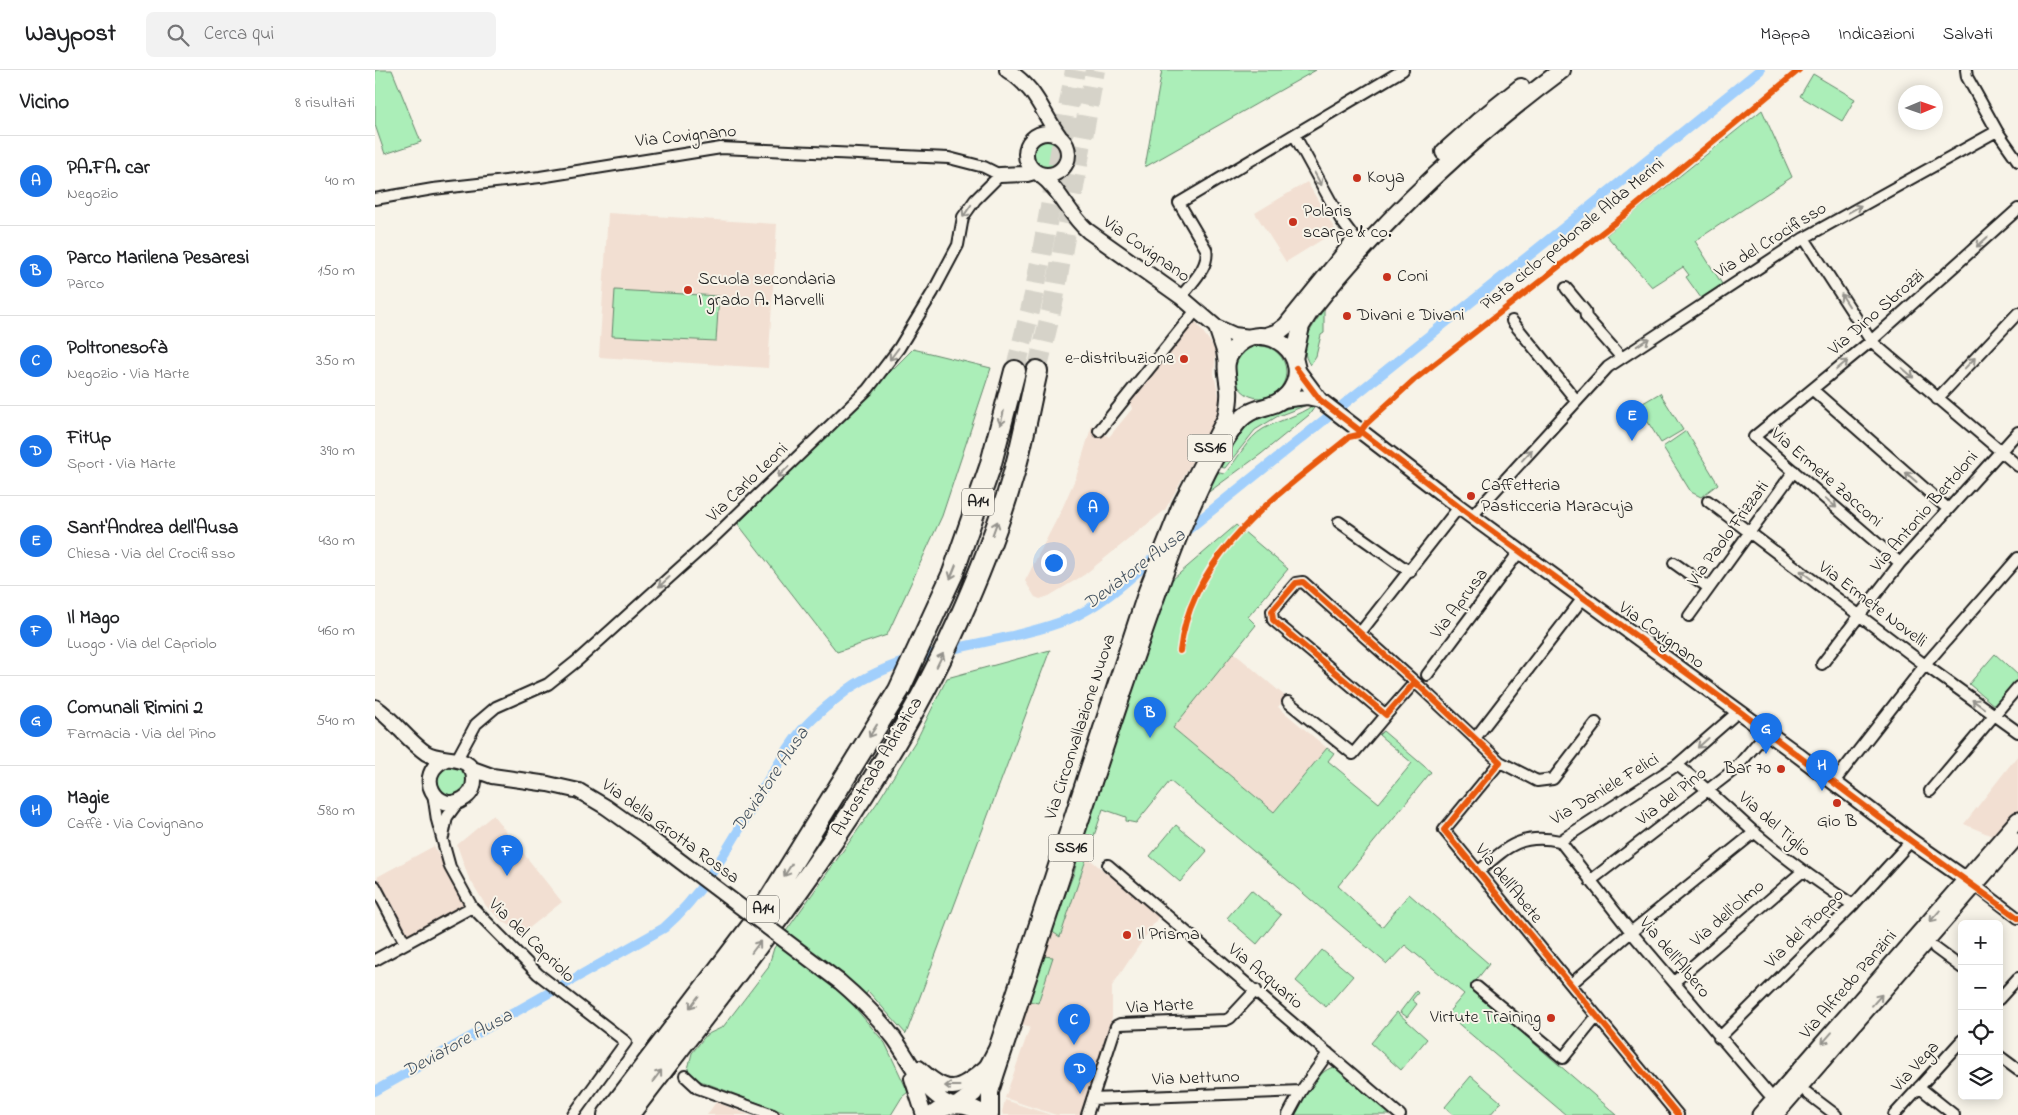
<!DOCTYPE html>
<html lang="it">
<meta charset="utf-8">
<style>
body{margin:0;font-family:"Indie Flower",sans-serif;background:#f2f2f2;color:#202124}
.controls{position:absolute;right:15px;bottom:15px;display:grid;overflow:hidden;border-radius:8px;box-shadow:0 2px 12px #0003}
.controls button{width:45px;height:45px;display:grid;place-items:center;padding:0;border:0;border-bottom:1px solid #e0e0e0;background:#fff;color:#202124;font:25px sans-serif}
.compass{position:absolute;left:1523px;top:15px;width:45px;height:45px;border-radius:50%;background:#fff;box-shadow:0 2px 12px #0003;rotate:88deg}
.you{position:absolute;left:678px;top:492px;width:18px;height:18px;margin:-12px;border:4px solid #fff;border-radius:50%;background:#1a73e8;box-shadow:0 0 0 8px #1a73e833}
.badge{display:grid;place-items:center;width:32px;height:32px;border-radius:50%;background:#1a73e8;color:#fff;font-size:16px;font-weight:700}
.pin{position:absolute;translate:-50% -41px;filter:drop-shadow(0 1px 2px #0008)}
.pin::after{content:'';position:absolute;top:26px;width:18px;height:15px;background:inherit;clip-path:polygon(0 0,100% 0,50% 100%)}
.list{margin:0;padding:0;list-style:none}
h2{display:flex;justify-content:space-between;align-items:center;height:65px;margin:0;padding:0 20px;font-size:21px}
h2 small{font-size:16px;font-weight:400;color:#757577}
.list li{display:grid;grid-template-columns:32px 1fr auto;gap:15px;align-items:center;box-sizing:border-box;height:90px;padding:0 20px;border-top:1px solid #e0e0e0}
.list b{display:block;font-size:19px;white-space:nowrap}
.list p{margin:0;font-size:16px;white-space:nowrap;color:#757577}
.list em{font-size:16px;font-style:normal;color:#757577}
.icon{flex:none;width:28px;height:28px;fill:none;stroke:currentColor;stroke-width:2;stroke-linecap:round;stroke-linejoin:round}
.map{position:relative;flex:none;width:1643px;height:1045px;overflow:hidden}
header{display:flex;align-items:center;gap:30px;box-sizing:border-box;height:70px;padding:0 25px;background:#fff;border-bottom:1px solid #e0e0e0}
header strong{font-size:24px}
nav{display:flex;gap:28px;margin-inline-start:auto;font-size:18px}
.search{width:350px;height:45px;background:#f2f2f2;display:flex;align-items:center;gap:12px;box-sizing:border-box;padding:0 18px;border-radius:8px;color:#757577;font-size:19px}
main{display:flex}
aside{flex:1;background:#fff}
.map>svg:first-child{display:block}
.built{fill:#f2dfd2}
.green{fill:#abeeb8;stroke:#64856a}
.lines{fill:none;stroke-linecap:round;stroke-linejoin:round}
.canal{stroke:#a1cffc;stroke-width:10}
.motorway-tunnel{stroke:#d6d3c9;stroke-width:20;stroke-dasharray:20 10;stroke-linecap:butt}
.minor-casing{stroke:#1c1c1c;stroke-width:14}
.tertiary-casing{stroke:#1c1c1c;stroke-width:18}
.secondary-casing{stroke:#1c1c1c;stroke-width:19}
.primary-casing{stroke:#1c1c1c;stroke-width:20}
.motorway-casing{stroke:#1c1c1c;stroke-width:24}
.minor{stroke:#f7f3e8;stroke-width:10}
.tertiary{stroke:#f7f3e8;stroke-width:14}
.secondary{stroke:#f7f3e8;stroke-width:15}
.primary{stroke:#f7f3e8;stroke-width:16}
.motorway{stroke:#f7f3e8;stroke-width:20}
.tertiary-bridge-casing{stroke:#1c1c1c;stroke-width:18;stroke-linecap:butt}
.tertiary-bridge{stroke:#f7f3e8;stroke-width:14}
.cycleway-casing{stroke:#f7f3e8;stroke-width:9}
.cycleway{stroke:#e8590c;stroke-width:6}
.oneway{stroke:#94928c}
.poi-dot{fill:#c8321e;stroke:#f7f3e8;stroke-width:2}
.labels{text-anchor:middle;dominant-baseline:central;stroke-width:4;stroke-linejoin:round;paint-order:stroke}
.shield{fill:#f7f3e8;stroke:#5e5c59;stroke-width:1}
.shield-label{font-size:16px;font-weight:bold;fill:#1c1c1c}
.street-label{font-size:18px;fill:#1c1c1c;stroke:#f7f3e8}
.poi-label{font-size:18px;fill:#1c1c1c;stroke:#f7f3e8;text-anchor:start}
.water-label{font-size:19px;font-style:italic;fill:#44525f;stroke:#f7f3e8}
</style>
<header>
<strong>Waypost</strong>
<div class="search"><svg class="icon" aria-label="search" viewBox="0 0 24 24"><circle cx="10" cy="10" r="6"/><path d="M15 15l6 6"/></svg>Cerca qui</div>
<nav><a>Mappa</a><a>Indicazioni</a><a>Salvati</a></nav>
</header>
<main>
<aside>
<h2>Vicino<small>8 risultati</small></h2>
<ul class="list">
<li><span class="badge">A</span><div><b>PA.FA. car</b><p>Negozio</p></div><em>40 m</em></li>
<li><span class="badge">B</span><div><b>Parco Marilena Pesaresi</b><p>Parco</p></div><em>150 m</em></li>
<li><span class="badge">C</span><div><b>Poltronesofà</b><p>Negozio · Via Marte</p></div><em>350 m</em></li>
<li><span class="badge">D</span><div><b>FitUp</b><p>Sport · Via Marte</p></div><em>390 m</em></li>
<li><span class="badge">E</span><div><b>Sant'Andrea dell'Ausa</b><p>Chiesa · Via del Crocifisso</p></div><em>430 m</em></li>
<li><span class="badge">F</span><div><b>Il Mago</b><p>Luogo · Via del Capriolo</p></div><em>460 m</em></li>
<li><span class="badge">G</span><div><b>Comunali Rimini 2</b><p>Farmacia · Via del Pino</p></div><em>540 m</em></li>
<li><span class="badge">H</span><div><b>Magie</b><p>Caffè · Via Covignano</p></div><em>580 m</em></li>
</ul>
</aside>
<div class="map">
<svg width="1643" height="1045" viewBox="0 0 1643 1045">
<rect width="100%" height="100%" fill="#f7f3e8"/>
<filter id="ink" filterUnits="userSpaceOnUse"><feTurbulence type="fractalNoise" baseFrequency=".02" numOctaves="2"/><feDisplacementMap in="SourceGraphic" scale="10" xChannelSelector="R" yChannelSelector="G"/><feConvolveMatrix kernelMatrix="1 2 1 2 8 2 1 2 1" color-interpolation-filters="sRGB"/></filter>
<g filter="url(#ink)">
<path class="built" d="M 932,112 L 961,161 L 911,192 L 880,143 Z
M 233,143 L 402,154 L 393,298 L 224,287 Z
M 820,251 L 841,280 L 839,304 L 845,331 L 840,350 L 790,440 L 709,505 L 674,526 L 665,529 L 660,527 L 650,511 L 686,441 L 701,407 L 717,355 L 734,367 L 757,339 L 754,330 Z
M 858,582 L 911,627 L 903,637 L 952,678 L 899,742 L 798,658 Z
M 1643,685 L 1643,743 L 1622,768 L 1589,754 Z
M 118,745 L 187,832 L 148,863 L 127,851 L 111,836 L 93,806 L 82,775 Z
M 59,776 L 91,834 L 33,865 L 2,807 Z
M 712,787 L 784,846 L 737,916 L 737,947 L 705,1045 L 681,1045 L 630,1028 L 655,957 L 647,954 L 654,931 L 663,933 L 668,886 L 676,861 L 685,867 Z
M 630,1030 L 676,1045 L 628,1045 L 627,1042 Z
M 341,1032 L 374,1045 L 332,1045 Z"/>
<path class="green" d="M 0,0 L 17,0 L 46,72 L 10,84 L 0,55 Z
M 787,0 L 941,0 L 770,97 Z
M 1438,4 L 1480,29 L 1467,51 L 1425,26 Z
M 1387,40 L 1417,107 L 1320,171 L 1347,214 L 1326,228 L 1311,207 L 1314,205 L 1308,197 L 1277,217 L 1231,165 Z
M654 84a17 17 0 1 1 34 0a17 17 0 1 1-34 0Z
M 240,220 L 344,226 L 341,271 L 237,266 Z
M 949,239 L 949,263 L 946,265 L 941,286 L 935,295 C 921,275 939,255 949,239 Z
M859 302a26 26 0 1 1 52 0a26 26 0 1 1-52 0Z
M 538,279 L 616,298 L 567,446 L 512,565 L 462,582 L 363,454 Z
M 1285,323 L 1308,360 L 1286,373 L 1263,336 Z
M 934,331 L 932,335 L 903,346 L 880,360 L 850,398 L 844,397 L 874,352 Z
M 938,335 L 939,338 L 934,345 L 886,384 L 831,424 L 841,402 L 849,404 L 852,401 C 864,388 872,368 888,359 C 904,350 924,346 938,335 Z
M 1311,361 L 1343,414 L 1326,427 L 1316,422 L 1288,377 Z
M 861,455 L 913,499 L 873,547 L 881,555 L 798,658 L 899,742 L 952,678 L 959,683 L 953,691 L 1004,733 L 1037,693 L 1004,665 L 1008,661 L 1056,702 L 963,816 L 1007,857 L 1034,824 L 1114,894 L 1095,918 L 1242,1045 L 1191,1045 L 1072,944 L 1089,924 L 1030,875 L 1012,894 L 795,711 L 761,753 L 751,751 L 751,747 L 728,739 L 685,867 L 676,861 L 699,803 L 710,759 L 791,515 Z
M 675,580 L 531,964 L 493,921 L 481,939 L 510,973 L 533,1022 L 527,1027 L 516,1045 L 415,1045 L 320,1009 L 313,999 L 317,983 L 331,965 L 348,957 L 393,898 L 399,878 L 502,733 L 543,667 L 572,608 Z
M 1620,584 L 1643,605 L 1643,611 L 1621,637 L 1594,614 Z
M61 711a16 16 0 1 1 32 0a16 16 0 1 1-32 0Z
M 801,755 L 832,781 L 805,812 L 775,786 Z
M 876,820 L 906,845 L 882,874 L 852,848 Z
M 947,880 L 978,906 L 951,937 L 921,911 Z
M 668,886 L 678,887 L 663,933 L 654,931 L 654,925 Z
M 1041,921 L 1043,923 L 1037,930 L 1042,934 L 1032,947 L 1025,942 Z
M 1022,942 L 1052,969 L 1026,1000 L 996,973 Z
M 959,997 L 965,1000 L 1017,1045 L 919,1045 C 927,1029 941,1001 959,997 Z
M 1096,1006 L 1126,1032 L 1115,1045 L 1079,1045 L 1070,1037 Z"/>
<g class="lines">
<path class="canal" d="M 806,465 L 1385,0
M 0,1021 L 289,858 C 335,818 363,759 395,707 C 405,692 415,674 427,660 C 441,644 458,631 475,618 C 535,576 627,576 694,549 C 729,534 757,506 785,482"/>
<path class="motorway-tunnel" d="M 640,301 L 659,225 L 700,0
M 662,301 L 679,229 L 720,0"/>
<defs>
<path id="minor" d="M 1591,0 L 1592,7 L 1622,61 L 1643,91
M 920,66 L 966,150 L 981,170
M 0,129 L 58,119 L 165,107 L 346,78 L 574,88 L 609,97 L 625,105 L 600,130 L 588,147 L 583,175 L 558,222 L 524,278 L 493,319 L 338,468 L 203,590 L 173,614 L 121,637 L 101,654 L 82,689
M 1429,168 L 1496,271 L 1643,396
M 1191,218 L 1210,241 L 1211,247 L 1246,287
M 806,227 C 816,213 835,197 831,179 L 804,133 L 1028,0
M 1137,251 L 1201,330
M 1438,320 L 1573,439
M 1562,329 L 1643,243
M 724,361 L 822,239
M 1333,431 L 1550,595 L 1643,662
M 1096,447 L 1233,297 L 1429,168 L 1622,61
M 964,452 L 1035,502
M 1299,493 L 1334,518
M 1525,493 L 1379,367 L 1496,271 L 1643,139
M 1314,546 L 1419,401
M 985,563 L 1084,437
M 1447,594 L 1525,493 L 1643,362
M 1052,605 L 1144,482
M 1040,612 L 1011,645 L 898,550 L 897,541 L 921,513 L 928,512 L 1040,612 L 1125,692 L 1069,760 L 1303,1045
M 913,632 L 978,684 L 1011,645
M 1101,667 L 1208,528
M 1125,692 L 1162,711 L 1178,709 L 1221,653
M 1302,695 C 1330,716 1354,740 1380,763 C 1411,789 1444,813 1478,835
M 1459,712 L 1550,595 L 1643,488
M 1555,721 L 1643,617
M 58,723 L 62,750 L 75,797 L 97,837 L 163,904 L 251,972 L 198,1045
M 68,767 L 72,747 L 83,732
M 1185,771 L 1256,862 L 1393,1023
M 733,795 L 1025,1045
M 1103,802 C 1132,777 1145,763 1185,771 L 1302,695 L 1364,641
M 1215,811 L 1360,699 L 1392,662
M 0,816 L 30,873
M 1601,816 L 1643,848
M 1560,878 L 1587,898
M 0,890 L 97,837
M 1299,912 L 1428,801
M 1196,914 L 1256,862 L 1380,762
M 1102,917 L 1188,988 L 1222,946
M 1624,929 L 1643,908
M 1344,968 L 1478,835 L 1536,771
M 1624,986 L 1643,1000
M 310,1006 L 323,1018 L 398,1045
M 1544,1017 L 1579,1045
M 1432,1023 L 1461,1045
M 717,1029 L 926,1021
M 712,1045 L 741,956 L 745,954 L 851,950 L 855,948 L 881,920
M 913,1045 L 926,1021 L 953,983
M 1519,1045 L 1587,970"/>
<path id="tertiary" d="M 632,0 C 662,19 665,39 684,66
M651 84a21 21 0 1 1 42 0a21 21 0 1 1-42 0Z
M 664,104 C 686,120 693,144 713,161 L 806,227 L 841,257 L 859,265 L 875,267
M 625,105 L 652,104 L 659,102
M 841,257 L 849,281 L 851,294
M 921,298 L 945,330 L 1084,437 L 1415,679 L 1536,771 L 1599,815
M 907,330 L 932,327 L 945,330
M 0,637 C 19,650 32,670 51,683 C 67,693 99,682 99,710 C 99,718 95,725 88,729 C 63,746 37,704 71,689
M 95,698 L 117,706 L 173,714 L 204,721
M 465,912 C 485,929 503,947 519,968 C 537,993 547,1022 576,1035
M 544,998 C 573,1025 582,1022 611,997
M 537,1008 L 549,1045"/>
<path id="secondary" d="M 1385,1045 L 1643,750
M 1400,1045 L 1639,770"/>
<path id="primary" d="M 1069,82 L 1106,49 L 1146,17
M 891,266 L 903,262 L 911,256 L 979,172
M 919,289 L 926,256 L 936,240 C 1009,148 1093,70 1187,0
M 584,1034 L 599,1023 L 622,979 L 772,521 L 806,435 L 851,348 C 853,338 855,329 854,320 C 853,305 847,293 858,280 C 889,242 943,289 913,324 C 896,343 878,331 859,357 C 837,388 822,424 807,458 C 785,512 767,567 748,622 C 706,749 664,876 621,1003 L 615,1022 L 615,1045
M 557,1045 C 574,1032 592,1032 609,1045"/>
<path id="motorway" d="M 233,1045 L 383,848 L 524,620 L 578,503 L 615,397 L 640,301
M 253,1045 C 372,888 502,733 583,552 C 604,505 624,455 638,406 C 648,372 654,336 662,301"/>
</defs>
<use href="#minor" class="minor-casing"/>
<use href="#tertiary" class="tertiary-casing"/>
<use href="#secondary" class="secondary-casing"/>
<use href="#primary" class="primary-casing"/>
<use href="#motorway" class="motorway-casing"/>
<use href="#minor" class="minor"/>
<use href="#tertiary" class="tertiary"/>
<use href="#secondary" class="secondary"/>
<use href="#primary" class="primary"/>
<use href="#motorway" class="motorway"/>
<defs>
<path id="tertiary-bridge" d="M 204,721 L 231,737 L 276,769 L 465,912"/>
</defs>
<use href="#tertiary-bridge" class="tertiary-bridge-casing"/>
<use href="#tertiary-bridge" class="tertiary-bridge"/>
<defs>
<path id="cycleway" d="M 921,298 L 945,330 L 1084,437 L 1364,641 L 1536,771 L 1643,848
M 805,581 C 816,483 904,424 974,367 L 983,365 L 991,354 L 1039,310 L 1252,143 L 1424,0
M 1040,612 L 1011,645 L 898,550 L 897,541 L 921,513 L 928,512 L 1040,612 L 1125,692 L 1069,760 L 1303,1045"/>
</defs>
<use href="#cycleway" class="cycleway-casing"/>
<use href="#cycleway" class="cycleway"/>
</g>
<defs><path id="oneway-shaft" d="M-6 0H5M1.5-3L5.5 0L1.5 3" fill="none" stroke-width="1.6" stroke-linecap="round" stroke-linejoin="round" transform="scale(1.25)"/></defs>
<g class="oneway">
<use href="#oneway-shaft" transform="translate(943 109) rotate(61)"/>
<use href="#oneway-shaft" transform="translate(1480 139) rotate(-29)"/>
<use href="#oneway-shaft" transform="translate(592 141) rotate(124)"/>
<use href="#oneway-shaft" transform="translate(1607 172) rotate(138)"/>
<use href="#oneway-shaft" transform="translate(1470 230) rotate(-123)"/>
<use href="#oneway-shaft" transform="translate(1268 272) rotate(-33)"/>
<use href="#oneway-shaft" transform="translate(519 284) rotate(127)"/>
<use href="#oneway-shaft" transform="translate(1595 293) rotate(-46)"/>
<use href="#oneway-shaft" transform="translate(1467 295) rotate(-40)"/>
<use href="#oneway-shaft" transform="translate(1533 303) rotate(41)"/>
<use href="#oneway-shaft" transform="translate(627 348) rotate(104)"/>
<use href="#oneway-shaft" transform="translate(1152 385) rotate(-48)"/>
<use href="#oneway-shaft" transform="translate(408 402) rotate(137)"/>
<use href="#oneway-shaft" transform="translate(1536 407) rotate(-139)"/>
<use href="#oneway-shaft" transform="translate(1456 433) rotate(41)"/>
<use href="#oneway-shaft" transform="translate(620 458) rotate(-70)"/>
<use href="#oneway-shaft" transform="translate(578 502) rotate(112)"/>
<use href="#oneway-shaft" transform="translate(1431 505) rotate(-143)"/>
<use href="#oneway-shaft" transform="translate(289 512) rotate(138)"/>
<use href="#oneway-shaft" transform="translate(565 590) rotate(-64)"/>
<use href="#oneway-shaft" transform="translate(1603 634) rotate(-144)"/>
<use href="#oneway-shaft" transform="translate(498 661) rotate(122)"/>
<use href="#oneway-shaft" transform="translate(1328 673) rotate(138)"/>
<use href="#oneway-shaft" transform="translate(413 800) rotate(122)"/>
<use href="#oneway-shaft" transform="translate(1560 846) rotate(131)"/>
<use href="#oneway-shaft" transform="translate(381 877) rotate(-53)"/>
<use href="#oneway-shaft" transform="translate(1502 930) rotate(-49)"/>
<use href="#oneway-shaft" transform="translate(319 932) rotate(127)"/>
<use href="#oneway-shaft" transform="translate(1452 968) rotate(131)"/>
<use href="#oneway-shaft" transform="translate(282 1006) rotate(-53)"/>
<use href="#oneway-shaft" transform="translate(577 1016) rotate(180)"/>
</g>
</g>
<g class="poi-dot">
<circle cx="982" cy="108" r="5"/>
<circle cx="918" cy="152" r="5"/>
<circle cx="1012" cy="207" r="5"/>
<circle cx="313" cy="220" r="5"/>
<circle cx="972" cy="246" r="5"/>
<circle cx="809" cy="289" r="5"/>
<circle cx="1096" cy="426" r="5"/>
<circle cx="1406" cy="699" r="5"/>
<circle cx="1462" cy="733" r="5"/>
<circle cx="752" cy="865" r="5"/>
<circle cx="1176" cy="948" r="5"/>
</g>
<g class="labels">
<g class="shield">
<rect x="812.5" y="364.5" width="45" height="27" rx="4"/>
<rect x="587" y="418.5" width="32" height="27" rx="4"/>
<rect x="673.5" y="764.5" width="45" height="27" rx="4"/>
<rect x="372" y="825.5" width="32" height="27" rx="4"/>
</g>
<g class="shield-label">
<text x="835" y="378">SS16</text>
<text x="603" y="432">A14</text>
<text x="696" y="778">SS16</text>
<text x="388" y="839">A14</text>
</g>
<g class="street-label">
<text transform="translate(311 67) rotate(-6)">Via Covignano</text>
<text transform="translate(1198 165) rotate(-39)">Pista ciclo-pedonale Alda Merini</text>
<text transform="translate(1396 171) rotate(-32)">Via del Crocifisso</text>
<text transform="translate(771 180) rotate(35)">Via Covignano</text>
<text transform="translate(1502 243) rotate(-41)">Via Dino Sbrozzi</text>
<text transform="translate(1451 408) rotate(41)">Via Ermete Zacconi</text>
<text transform="translate(373 413) rotate(-44)">Via Carlo Leoni</text>
<text transform="translate(1550 442) rotate(-49)">Via Antonio Bertoloni</text>
<text transform="translate(1354 464) rotate(-54)">Via Paolo Frizzati</text>
<text transform="translate(1085 534) rotate(-53)">Via Aprusa</text>
<text transform="translate(1497 535) rotate(37)">Via Ermete Novelli</text>
<text transform="translate(1286 566) rotate(36)">Via Covignano</text>
<text transform="translate(706 657) rotate(-72)">Via Circonvallazione Nuova</text>
<text transform="translate(503 697) rotate(-59)">Autostrada Adriatica</text>
<text transform="translate(1230 720) rotate(-31)">Via Daniele Felici</text>
<text transform="translate(1297 727) rotate(-38)">Via del Pino</text>
<text transform="translate(1399 755) rotate(41)">Via del Tiglio</text>
<text transform="translate(295 762) rotate(36)">Via della Grotta Rossa</text>
<text transform="translate(1133 814) rotate(51)">Via dell'Abete</text>
<text transform="translate(1353 844) rotate(-41)">Via dell'Olmo</text>
<text transform="translate(1430 859) rotate(-45)">Via del Pioppo</text>
<text transform="translate(156 871) rotate(44)">Via del Capriolo</text>
<text transform="translate(1299 888) rotate(50)">Via dell'Albero</text>
<text transform="translate(890 907) rotate(40)">Via Acquario</text>
<text transform="translate(1474 915) rotate(-49)">Via Alfredo Panzini</text>
<text transform="translate(785 937) rotate(-3)">Via Marte</text>
<text transform="translate(1541 997) rotate(-48)">Via Vega</text>
<text transform="translate(821 1009) rotate(-2)">Via Nettuno</text>
</g>
<g class="poi-label">
<text x="992" y="108">Koya</text>
<text x="928" y="142">Polaris<tspan x="928" dy="21">scarpe &amp; co.</tspan></text>
<text x="1022" y="207">Coni</text>
<text x="323" y="210">Scuola secondaria<tspan x="323" dy="21">I grado A. Marvelli</tspan></text>
<text x="982" y="246">Divani e Divani</text>
<text x="799" y="289" text-anchor="end">e-distribuzione</text>
<text x="1106" y="416">Caffetteria<tspan x="1106" dy="21">Pasticceria Maracuja</tspan></text>
<text x="1396" y="699" text-anchor="end">Bar 70</text>
<text x="1462" y="752" text-anchor="middle">Gio B</text>
<text x="762" y="865">Il Prisma</text>
<text x="1166" y="948" text-anchor="end">Virtute Training</text>
</g>
<g class="water-label">
<text transform="translate(760 500) rotate(-37)">Deviatore Ausa</text>
<text transform="translate(396 710) rotate(-56)">Deviatore Ausa</text>
<text transform="translate(83 974) rotate(-29)">Deviatore Ausa</text>
</g>
</g>
</svg>
<div class="controls">
<button>+</button>
<button>−</button>
<button><svg class="icon" aria-label="locate" viewBox="0 0 24 24"><circle cx="12" cy="12" r="6"/><path d="M12 2v4M12 18v4M2 12h4M18 12h4"/></svg></button>
<button><svg class="icon" aria-label="layers" viewBox="0 0 24 24"><path d="M12 4l9 5-9 5-9-5zM3 14l9 5 9-5"/></svg></button>
</div>
<svg class="compass" viewBox="-18 -18 36 36"><path d="M0-13l5 13h-10z" fill="#e53935"/><path d="M0 13l5-13h-10z" fill="#757577"/></svg>
<div class="you"></div>
<div class="pin badge" style="left:718px;top:463px">A</div>
<div class="pin badge" style="left:775px;top:668px">B</div>
<div class="pin badge" style="left:699px;top:975px">C</div>
<div class="pin badge" style="left:705px;top:1024px">D</div>
<div class="pin badge" style="left:1257px;top:371px">E</div>
<div class="pin badge" style="left:132px;top:806px">F</div>
<div class="pin badge" style="left:1391px;top:684px">G</div>
<div class="pin badge" style="left:1447px;top:721px">H</div>
</div>
</main>
